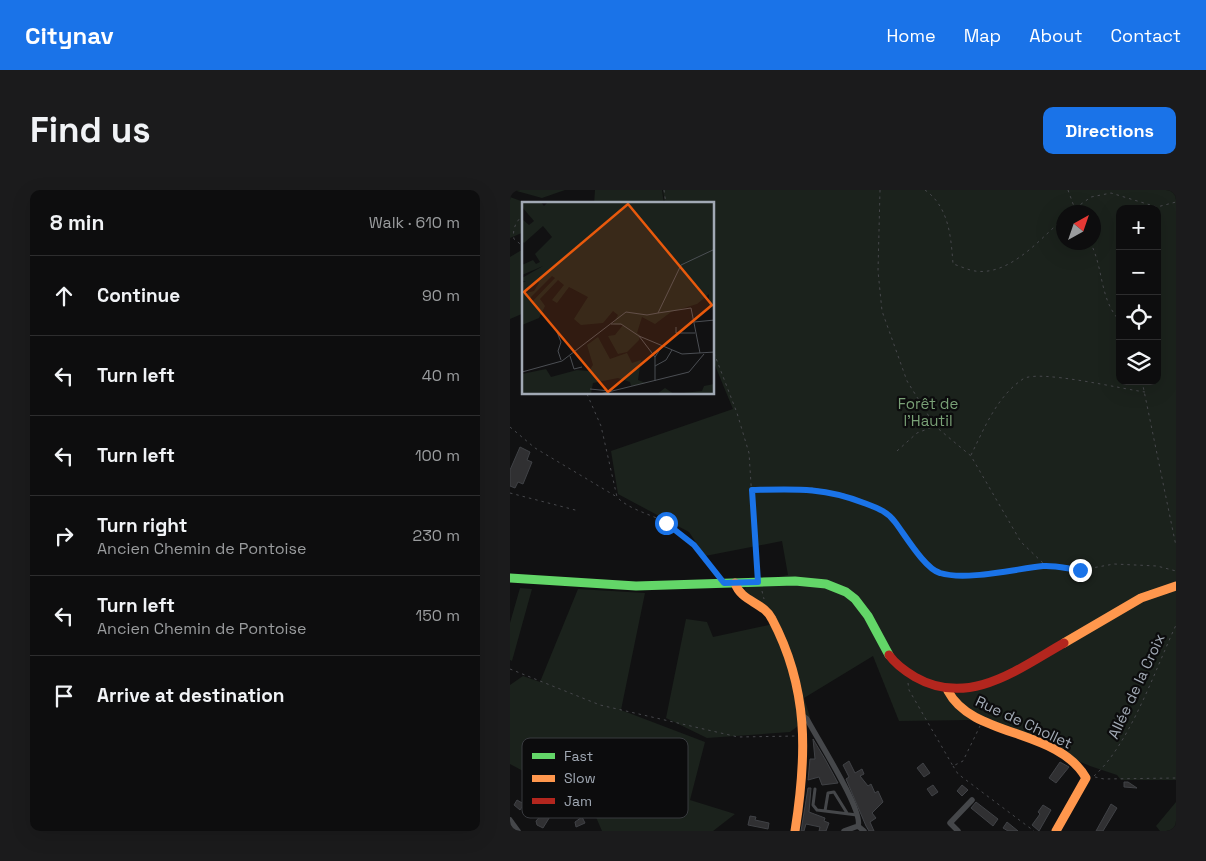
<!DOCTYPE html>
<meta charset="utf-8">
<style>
body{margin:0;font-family:"Space Grotesk",sans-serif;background:#1b1b1c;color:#f1f3f6}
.controls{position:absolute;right:15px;top:15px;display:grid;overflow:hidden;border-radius:10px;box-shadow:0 5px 20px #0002}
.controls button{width:45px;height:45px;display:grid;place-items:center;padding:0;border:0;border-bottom:1px solid #2d2d2e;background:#0d0d0e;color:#f1f3f6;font:25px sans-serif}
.compass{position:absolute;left:546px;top:15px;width:45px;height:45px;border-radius:50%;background:#0d0d0e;box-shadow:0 5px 20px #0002;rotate:40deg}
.stop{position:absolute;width:15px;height:15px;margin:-11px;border:4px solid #1a73e8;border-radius:50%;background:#fff}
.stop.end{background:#1a73e8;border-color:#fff;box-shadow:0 1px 5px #0008}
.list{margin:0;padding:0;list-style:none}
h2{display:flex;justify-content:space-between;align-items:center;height:65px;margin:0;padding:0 20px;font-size:21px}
h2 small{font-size:16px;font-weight:400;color:#9a9c9e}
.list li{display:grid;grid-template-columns:32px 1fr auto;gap:15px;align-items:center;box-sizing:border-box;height:80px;padding:0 20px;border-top:1px solid #2d2d2e}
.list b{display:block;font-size:19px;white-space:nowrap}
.list p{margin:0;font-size:16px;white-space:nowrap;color:#9a9c9e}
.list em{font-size:16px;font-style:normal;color:#9a9c9e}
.icon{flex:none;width:28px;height:28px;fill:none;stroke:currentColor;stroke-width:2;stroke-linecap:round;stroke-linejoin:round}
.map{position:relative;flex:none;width:666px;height:641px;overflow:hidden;border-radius:10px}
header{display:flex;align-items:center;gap:30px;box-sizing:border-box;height:70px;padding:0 25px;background:#1a73e8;color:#fff}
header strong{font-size:24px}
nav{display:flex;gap:28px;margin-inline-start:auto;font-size:18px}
.intro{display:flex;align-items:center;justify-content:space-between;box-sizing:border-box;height:120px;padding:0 30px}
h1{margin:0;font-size:35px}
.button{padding:12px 22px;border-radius:10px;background:#1a73e8;color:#fff;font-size:18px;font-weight:700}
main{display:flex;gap:30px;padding:0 30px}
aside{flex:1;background:#0d0d0e;border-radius:10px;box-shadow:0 5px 20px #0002}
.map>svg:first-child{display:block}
.green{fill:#1b221c;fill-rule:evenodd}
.building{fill:#303032;stroke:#404246}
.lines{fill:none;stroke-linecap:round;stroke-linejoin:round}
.path{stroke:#47484c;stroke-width:1;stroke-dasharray:2.5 4;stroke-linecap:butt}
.lane{stroke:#45474a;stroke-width:3}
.street{stroke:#45474a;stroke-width:5.5}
.fast{stroke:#63d668;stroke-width:9}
.slow{stroke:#ff974d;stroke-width:9}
.jam{stroke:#b3261e;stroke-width:9}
.route{stroke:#1a73e8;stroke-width:6}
.labels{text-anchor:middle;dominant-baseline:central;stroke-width:4.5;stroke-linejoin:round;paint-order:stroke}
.park-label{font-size:15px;fill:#79a076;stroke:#0c0c0d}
.street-label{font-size:15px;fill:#a1a9b4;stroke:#0c0c0d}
.inset-road{fill:none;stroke:#4b4e53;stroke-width:1}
.view{fill:#e8590c;fill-opacity:0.15;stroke:#e8590c;stroke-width:2.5}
.inset-edge{fill:none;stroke:#a1a9b4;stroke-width:2.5}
.key{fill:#0c0c0d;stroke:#393b3f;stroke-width:1}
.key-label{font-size:14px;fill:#a1a9b4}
</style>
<header>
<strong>Citynav</strong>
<nav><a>Home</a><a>Map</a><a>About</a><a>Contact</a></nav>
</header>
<div class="intro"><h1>Find us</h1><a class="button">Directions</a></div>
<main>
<aside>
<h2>8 min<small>Walk · 610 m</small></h2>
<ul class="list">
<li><svg class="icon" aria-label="ahead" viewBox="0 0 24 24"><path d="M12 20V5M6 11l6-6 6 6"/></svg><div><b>Continue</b></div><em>90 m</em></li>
<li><svg class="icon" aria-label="left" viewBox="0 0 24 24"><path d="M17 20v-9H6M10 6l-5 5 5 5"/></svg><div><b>Turn left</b></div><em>40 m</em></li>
<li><svg class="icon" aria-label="left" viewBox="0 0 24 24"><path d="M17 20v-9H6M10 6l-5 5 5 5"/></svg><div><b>Turn left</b></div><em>100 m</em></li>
<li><svg class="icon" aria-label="right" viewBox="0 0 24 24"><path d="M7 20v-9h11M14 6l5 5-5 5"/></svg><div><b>Turn right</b><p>Ancien Chemin de Pontoise</p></div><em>230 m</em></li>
<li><svg class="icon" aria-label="left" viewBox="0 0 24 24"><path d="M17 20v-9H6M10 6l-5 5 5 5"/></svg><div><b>Turn left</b><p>Ancien Chemin de Pontoise</p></div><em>150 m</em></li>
<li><svg class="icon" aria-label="arrive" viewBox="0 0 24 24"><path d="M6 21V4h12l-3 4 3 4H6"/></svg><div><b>Arrive at destination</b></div></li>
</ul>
</aside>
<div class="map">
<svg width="666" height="641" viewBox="0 0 666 641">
<rect width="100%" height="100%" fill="#111112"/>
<path class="green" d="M 3,0 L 55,0 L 32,8 Z
M 85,0 L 152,0 L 154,14 L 84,14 Z
M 153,0 L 666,0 L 666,590 L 611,590 L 607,585 L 580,576 L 489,537 L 459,530 L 389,531 L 363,466 L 294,508 L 300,527 L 280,542 L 197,548 L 156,528 L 176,429 L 197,432 L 203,447 L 268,433 L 233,401 L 240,393 L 278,385 L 272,351 L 195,366 L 179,342 L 108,304 L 101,261 L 223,219 L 204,173 L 204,14 L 155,14 ZM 610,19 L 647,19 L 647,191 L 610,191 ZM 554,22 L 584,22 L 584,52 L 554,52 Z
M 0,7 L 19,14 L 14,14 L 14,42 L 0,48 Z
M 10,61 L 14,61 L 14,123 L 0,129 L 0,67 Z
M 10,398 L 22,399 L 2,471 L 0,470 L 0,433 Z
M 68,399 L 135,403 L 111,520 L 195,552 L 180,610 L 225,624 L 203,641 L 92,641 L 82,618 L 0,574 L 0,495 L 13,486 L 30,492 Z
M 666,612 L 666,641 L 650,641 L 646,636 Z"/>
<path class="building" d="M 10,257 L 20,262 L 17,270 L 22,272 L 13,294 L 8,292 L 5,298 L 0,296 L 0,280 Z
M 303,549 L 315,569 L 328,593 L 312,595 L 309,587 L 298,590 L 300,569 L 305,569 Z
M 339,571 L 345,583 L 352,579 L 354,584 L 350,586 L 358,596 L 361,594 L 365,603 L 368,601 L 373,612 L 362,623 L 366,628 L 360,632 L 364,641 L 359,641 L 356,636 L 336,589 L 339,587 L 333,575 Z
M 550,572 L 559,577 L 546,593 L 539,588 Z
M 413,573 L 420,583 L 414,587 L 407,578 Z
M 614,592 L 618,592 L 627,598 L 614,597 Z
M 423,595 L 428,602 L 422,606 L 417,599 Z
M 452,595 L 458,600 L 452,606 L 447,601 Z
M 298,598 L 301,598 L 299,622 L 315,628 L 314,631 L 319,633 L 316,641 L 309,641 L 310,637 L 296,634 L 294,641 L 291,641 Z
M 7,610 L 14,614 L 10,620 L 4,615 Z
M 466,612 L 488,629 L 483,636 L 461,618 Z
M 601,614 L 607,618 L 593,641 L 586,641 Z
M 533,615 L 541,620 L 529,641 L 522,635 L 530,624 L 528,622 Z
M 35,621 L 41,625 L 33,638 L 27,635 L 26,631 Z
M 240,626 L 246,627 L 245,630 L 259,633 L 258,639 L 238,635 Z
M 72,627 L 75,633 L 66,637 L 65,632 Z
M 497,632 L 508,641 L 498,641 L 493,638 Z"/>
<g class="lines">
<path class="path" d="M 154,0 L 156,14
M 370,0 L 368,81 L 372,121 L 397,191 L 425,236 L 461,266 L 511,352 L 535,375
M 415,0 C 439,17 441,47 443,74 C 450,76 458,80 465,81 C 500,86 530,49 554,28
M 558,0 L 566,22
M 22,14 L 23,12
M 560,22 L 581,7 L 601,3 L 647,17 L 666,12
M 14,25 C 6,30 2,40 4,49 L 14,57
M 580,52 C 594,78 589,109 610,131
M 204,163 L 227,223 L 239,263 L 247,386
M 632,191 L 666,356
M 77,204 L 91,236 L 107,307 C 118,319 140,324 155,332 C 177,345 195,365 210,386
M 0,237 L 25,258 L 107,307
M 387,261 L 407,243 L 425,236
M 461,265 C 474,239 487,206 513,189 C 528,179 612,199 635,202
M 242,301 L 302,298 L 334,304 L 377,322 L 403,358 L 429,383 L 451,385 L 493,382 L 535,376 L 571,380 L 604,374 L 647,376 L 666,381
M 0,303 L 69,321
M 252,401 L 254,409
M 0,479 L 90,515 L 228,547 L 287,546
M 398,493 L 399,500 L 443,576 L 453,571 L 470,536
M 443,576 L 448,584 L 524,641
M 584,586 C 620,554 645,480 666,435
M 585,587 L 594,589 L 666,588"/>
<path class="lane" d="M 305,599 L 303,615 L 307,620 L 347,625
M 315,621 L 318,603 L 324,602 L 337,623"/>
<path class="street" d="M 293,526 L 297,529 C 306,547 354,621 348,636 L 354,641
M 0,630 L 8,641
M 334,641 L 348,636
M 448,641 L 440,633 L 462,610"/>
<path class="fast" d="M 0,388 L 126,396 L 285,391 L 316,394 L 336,402 L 345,409 L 358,426 L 379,465"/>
<path class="slow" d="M 225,393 C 231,412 254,412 262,429 C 299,499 297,565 285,641
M 554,453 L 631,408 L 666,396
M 438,501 C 462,548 548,538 576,588 L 546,641"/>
<path class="jam" d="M 379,465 C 386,475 395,481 405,487 C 459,518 508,479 554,453"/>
</g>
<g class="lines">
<path class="route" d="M 156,333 L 184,355 L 214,393 L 248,392 L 242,300 C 284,299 314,297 354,313 C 367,318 377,321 385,332 C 395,345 415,379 430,383 C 456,391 505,379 533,376 C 545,375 559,379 570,380"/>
</g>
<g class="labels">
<g class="park-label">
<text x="418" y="213">Forêt de<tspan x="418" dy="17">l'Hautil</tspan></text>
</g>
<g class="street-label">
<text transform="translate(626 496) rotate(-65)">Allée de la Croix</text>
<text transform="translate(514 532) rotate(25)">Rue de Chollet</text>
</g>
</g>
<g transform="translate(12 12)">
<rect width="192" height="192" fill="#111112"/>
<path d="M 1,0 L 19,0 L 22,4 L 26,0 L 192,0 L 192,105 L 187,105 L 187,92 L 175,102 L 149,110 L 133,122 L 120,115 L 115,131 L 118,133 L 117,138 L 105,150 L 96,152 L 86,134 L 93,133 L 101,123 L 91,122 L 96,113 L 91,109 L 81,121 L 59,123 L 52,117 L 66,95 L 47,85 L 35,101 L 30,98 L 42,83 L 36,78 L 18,97 L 23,104 L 17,116 L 0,123 L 0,92 L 12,89 L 17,81 L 15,78 L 0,91 L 0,81 L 4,79 L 0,79 L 0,76 L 21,64 L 0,73 L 0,63 L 11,58 L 14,62 L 18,60 L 13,52 L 30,35 L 21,24 L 2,41 L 0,39 L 0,17 L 7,23 L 12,19 L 0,5 ZM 30,74 L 33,76 L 9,101 L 9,95 ZM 76,135 L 88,157 L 105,151 L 110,161 L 119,158 L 116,178 L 124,181 L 109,184 L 108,180 L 96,176 L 71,181 L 69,192 L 0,192 L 0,172 L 24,167 L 29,175 L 55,168 L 67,169 L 71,163 L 65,143 ZM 192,182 L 192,192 L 135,192 L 143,186 L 152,192 L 180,189 L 182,184 Z" fill="#1b221c" fill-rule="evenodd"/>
<path class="inset-road" d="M 136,111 L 169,106 L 178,151M 172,120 L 193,118M 89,122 L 99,122 L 117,134 L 133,155M 154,125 L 154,131 L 173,131M 35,130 L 39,140 L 36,149 L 39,158M 117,134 L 160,152 L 193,150M 48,154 L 52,167 L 60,165M 133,164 L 144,158 L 150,148M 0,170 L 40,159 L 104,110 L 125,113 L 136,111 L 159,63 L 193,47M 133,179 L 133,155 L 140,144M 68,187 L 88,189M 78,192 L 167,170 L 182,152"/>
<path class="view" d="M 106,2 L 190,103 L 86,190 L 2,90 Z"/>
<rect width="192" height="192" class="inset-edge"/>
</g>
<rect x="12" y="548" width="166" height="80" rx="8" class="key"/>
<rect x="22" y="563" width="23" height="6" fill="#63d668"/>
<rect x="22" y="585" width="23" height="7" fill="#ff974d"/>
<rect x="22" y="608" width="23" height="6" fill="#b3261e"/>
<g class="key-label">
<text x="54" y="571">Fast</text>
<text x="54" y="593">Slow</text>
<text x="54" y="616">Jam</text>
</g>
</svg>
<div class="controls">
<button>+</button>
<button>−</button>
<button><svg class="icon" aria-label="locate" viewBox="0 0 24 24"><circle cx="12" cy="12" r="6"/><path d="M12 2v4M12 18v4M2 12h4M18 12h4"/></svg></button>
<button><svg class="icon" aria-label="layers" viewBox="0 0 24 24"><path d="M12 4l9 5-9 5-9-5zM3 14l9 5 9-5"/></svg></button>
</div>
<svg class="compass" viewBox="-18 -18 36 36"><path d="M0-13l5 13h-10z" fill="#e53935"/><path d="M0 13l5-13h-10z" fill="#9a9c9e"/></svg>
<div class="stop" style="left:156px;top:333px"></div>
<div class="stop end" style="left:570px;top:380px"></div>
</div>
</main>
